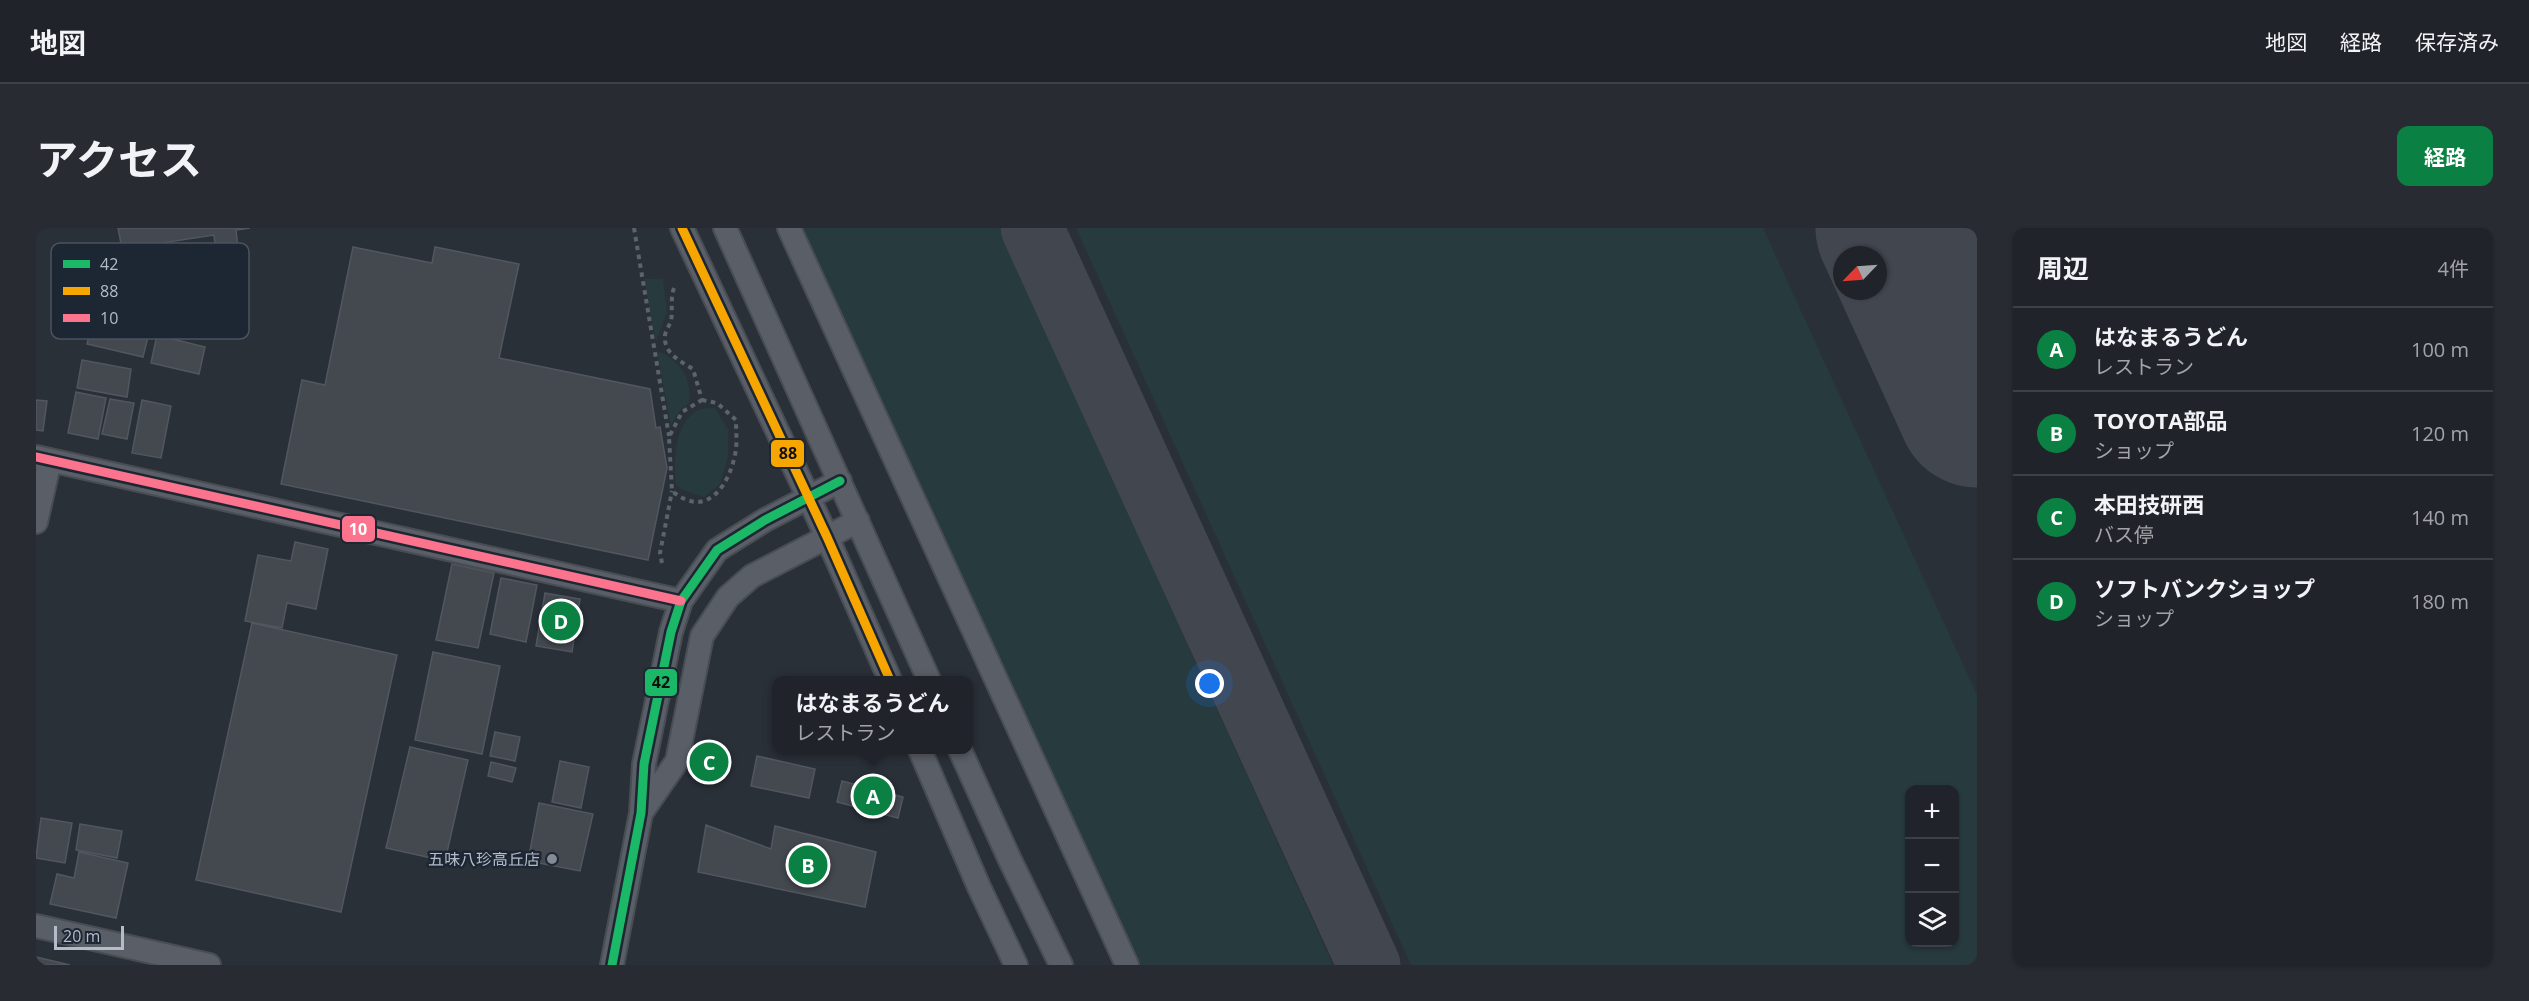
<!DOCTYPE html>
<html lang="ja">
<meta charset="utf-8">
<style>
body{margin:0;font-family:"Open Sans","Noto Sans JP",sans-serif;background:#282c32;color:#f1f3f6}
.controls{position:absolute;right:18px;bottom:18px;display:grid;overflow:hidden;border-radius:12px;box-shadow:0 2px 4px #0004}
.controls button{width:54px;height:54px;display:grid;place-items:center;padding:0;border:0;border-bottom:2px solid #3d4147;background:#20242a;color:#f1f3f6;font:30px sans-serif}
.compass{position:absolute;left:1797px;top:18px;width:54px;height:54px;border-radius:50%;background:#20242a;box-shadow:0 2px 4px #0004;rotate:245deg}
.scale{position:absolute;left:18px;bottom:15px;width:70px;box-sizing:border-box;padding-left:6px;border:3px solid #b4bcc9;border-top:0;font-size:16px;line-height:21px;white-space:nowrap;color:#b4bcc9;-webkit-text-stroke:4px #1d2633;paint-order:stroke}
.you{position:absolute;left:1174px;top:456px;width:21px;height:21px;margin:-15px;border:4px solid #fff;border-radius:50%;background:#1a73e8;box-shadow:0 0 0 9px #1a73e833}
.badge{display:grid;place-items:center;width:39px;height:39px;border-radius:50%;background:#0b8043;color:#fff;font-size:20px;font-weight:700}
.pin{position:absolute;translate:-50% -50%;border:3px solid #fff;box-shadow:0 2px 6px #0006}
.popup{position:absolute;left:736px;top:448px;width:201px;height:78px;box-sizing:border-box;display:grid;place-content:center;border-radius:12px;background:#20242a;filter:drop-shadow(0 2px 4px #0005);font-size:20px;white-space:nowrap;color:#a2a4a8}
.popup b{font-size:22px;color:#f1f3f6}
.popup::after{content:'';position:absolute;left:50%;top:100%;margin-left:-12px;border:12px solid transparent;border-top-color:#20242a}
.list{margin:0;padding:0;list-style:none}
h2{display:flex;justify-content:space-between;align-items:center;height:78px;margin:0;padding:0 24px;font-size:26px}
h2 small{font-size:20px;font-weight:400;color:#a2a4a8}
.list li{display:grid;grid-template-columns:39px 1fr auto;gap:18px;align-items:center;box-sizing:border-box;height:84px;padding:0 24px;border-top:2px solid #3d4147}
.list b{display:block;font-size:22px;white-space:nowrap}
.list p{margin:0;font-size:20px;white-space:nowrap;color:#a2a4a8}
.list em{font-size:20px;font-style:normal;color:#a2a4a8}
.icon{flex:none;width:33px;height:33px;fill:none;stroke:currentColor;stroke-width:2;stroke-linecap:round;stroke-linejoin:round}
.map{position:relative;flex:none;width:1941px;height:737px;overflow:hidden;border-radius:12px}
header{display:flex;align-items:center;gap:36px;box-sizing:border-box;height:84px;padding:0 30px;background:#20242a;border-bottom:2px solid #3d4147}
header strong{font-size:28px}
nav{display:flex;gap:33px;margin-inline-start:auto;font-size:21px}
.intro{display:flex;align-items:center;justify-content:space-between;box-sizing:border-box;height:144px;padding:0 36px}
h1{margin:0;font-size:42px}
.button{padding:15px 27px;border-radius:12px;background:#0b8043;color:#fff;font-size:21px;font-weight:700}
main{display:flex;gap:36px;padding:0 36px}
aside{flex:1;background:#20242a;border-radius:12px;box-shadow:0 2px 4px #0004}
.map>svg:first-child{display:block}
.green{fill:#273a3e;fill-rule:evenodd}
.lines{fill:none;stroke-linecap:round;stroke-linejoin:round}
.taxiway{stroke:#42464e;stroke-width:63}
.runway{stroke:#42464e;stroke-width:159}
.building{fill:#444950;stroke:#52575f;stroke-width:1.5}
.minor-casing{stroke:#484c53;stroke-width:26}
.path{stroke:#5d636a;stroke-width:4;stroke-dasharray:4.5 4.5;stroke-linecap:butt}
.minor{stroke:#5a5e66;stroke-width:22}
.bus-1-casing{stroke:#1d2633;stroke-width:14}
.bus-2-casing{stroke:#1d2633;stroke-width:14}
.bus-3-casing{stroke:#1d2633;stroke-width:14}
.bus-1{stroke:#1ab867;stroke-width:9}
.bus-2{stroke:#f7a600;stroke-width:9}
.bus-3{stroke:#fc738d;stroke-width:9}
.poi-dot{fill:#848b96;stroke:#1d2633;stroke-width:2}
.labels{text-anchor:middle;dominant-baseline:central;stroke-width:5;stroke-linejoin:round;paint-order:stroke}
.poi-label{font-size:16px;fill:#b4bcc9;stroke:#1d2633;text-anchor:end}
.key{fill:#1d2633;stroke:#4a5360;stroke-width:1.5}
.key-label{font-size:16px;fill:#b4bcc9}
.line-badge{stroke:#1d2633;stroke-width:2}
.badge-label{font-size:16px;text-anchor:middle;font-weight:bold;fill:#fff}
.pale-badge-label{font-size:16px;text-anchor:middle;font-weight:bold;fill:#111}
</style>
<header>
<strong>地図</strong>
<nav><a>地図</a><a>経路</a><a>保存済み</a></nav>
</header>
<div class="intro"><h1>アクセス</h1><a class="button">経路</a></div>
<main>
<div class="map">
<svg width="1941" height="737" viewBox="0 0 1941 737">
<rect width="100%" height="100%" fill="#2a3038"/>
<path class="green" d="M 759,0 L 963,0 L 1297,737 L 1096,737 Z
M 1040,0 L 1727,0 L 1941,467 L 1941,737 L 1375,737 ZM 1874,562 L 1918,562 L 1918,714 L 1874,714 Z
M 608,51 L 627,51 L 631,84 L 620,114 Z
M 621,123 C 645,133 656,150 653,175 L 643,183 L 635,198 Z
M 679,180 L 692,202 L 692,229 L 684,256 L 668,269 L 649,263 L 640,257 C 637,234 638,191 665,181 C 669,180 675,180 679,180 Z"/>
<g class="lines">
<path class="taxiway" d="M 996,0 L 1333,737"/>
<path class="runway" d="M 1859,0 L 1941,180"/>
</g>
<path class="building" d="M 82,0 L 214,0 L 200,2 L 202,20 L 180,24 L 178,7 L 86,21 Z
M 317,19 L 396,35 L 399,19 L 483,36 L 463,130 L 614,161 L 620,200 L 624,199 L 631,240 L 612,332 L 245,256 L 266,152 L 289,157 Z
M 64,63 L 120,76 L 107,129 L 51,116 Z
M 121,107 L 169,119 L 163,146 L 115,135 Z
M 46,132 L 95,141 L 91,169 L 41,160 Z
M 40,164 L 70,170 L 62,211 L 32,205 Z
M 74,171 L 98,175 L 91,211 L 66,206 Z
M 0,172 L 11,173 L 7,203 L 0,202 Z
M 106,172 L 135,178 L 125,230 L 96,225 Z
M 259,314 L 292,321 L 280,381 L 251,375 L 246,400 L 209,393 L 222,327 L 255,333 Z
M 416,336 L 458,345 L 442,420 L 400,412 Z
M 465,350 L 501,357 L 490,414 L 454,406 Z
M 509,365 L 544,371 L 536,424 L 500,418 Z
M 216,395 L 361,427 L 305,684 L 160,652 Z
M 397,424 L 464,438 L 446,526 L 379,512 Z
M 459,504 L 484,509 L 479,533 L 454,528 Z
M 374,519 L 432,532 L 409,633 L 350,620 Z
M 721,528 L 779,541 L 773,570 L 715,558 Z
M 524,533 L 553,539 L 545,580 L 516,574 Z
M 455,534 L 480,540 L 476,554 L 452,548 Z
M 806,553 L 867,569 L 862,590 L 801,574 Z
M 503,575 L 557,586 L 544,643 L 492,633 Z
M 5,590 L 36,595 L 29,635 L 0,630 Z
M 44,596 L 86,603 L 81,630 L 40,622 Z
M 670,597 L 735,621 L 739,598 L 840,624 L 829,679 L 662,644 Z
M 43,624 L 92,635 L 80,690 L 14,676 L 21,646 L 38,650 Z
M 0,729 L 34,737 L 0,737 Z"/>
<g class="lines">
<defs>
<path id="minor" d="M 646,0 L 791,309 L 854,452
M 689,0 L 893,452
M 753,0 L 1091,737
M 0,229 L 645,373
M 0,294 L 14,232
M 884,522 L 943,659 L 980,737
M 924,522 L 974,632 L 1025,737
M 605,585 L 641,533 L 666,408 L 692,369 L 716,348 L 822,293
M 0,698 L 173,737
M 576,737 L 605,585 L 608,536 L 635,404 L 645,373 L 681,322 L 729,292 L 804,253"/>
</defs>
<use href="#minor" class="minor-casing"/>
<path class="path" d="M 598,0 L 633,208
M 638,60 C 634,71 637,83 635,93 C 633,98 630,102 629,107 C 627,125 644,133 657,141 L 666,172
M 666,172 L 681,175 L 700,192 C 700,202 701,212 700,221 C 695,255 672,293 636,263 L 633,209 L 646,184 Z
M 626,335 L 624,325 L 636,263"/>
<use href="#minor" class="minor"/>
<defs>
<path id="bus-1" d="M 576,737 L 605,585 L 608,536 L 635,404 L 645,373 L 681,322 L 729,292 L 804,253"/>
<path id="bus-2" d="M 646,0 L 791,309 L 854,452"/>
<path id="bus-3" d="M 0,229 L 645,373"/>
</defs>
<use href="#bus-1" class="bus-1-casing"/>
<use href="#bus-2" class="bus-2-casing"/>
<use href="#bus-3" class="bus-3-casing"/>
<use href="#bus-1" class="bus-1"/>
<use href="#bus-2" class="bus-2"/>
<use href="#bus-3" class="bus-3"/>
</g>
<circle class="poi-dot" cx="516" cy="631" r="6"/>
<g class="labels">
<g class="poi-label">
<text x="504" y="631">五味八珍高丘店</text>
</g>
</g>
<rect x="15" y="15" width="198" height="96" rx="9" class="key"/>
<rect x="27" y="32" width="27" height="8" fill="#1ab867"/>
<rect x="27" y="59" width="27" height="8" fill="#f7a600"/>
<rect x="27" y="86" width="27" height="8" fill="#fc738d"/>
<g class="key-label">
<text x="64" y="42">42</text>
<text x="64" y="69">88</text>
<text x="64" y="96">10</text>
</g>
<g class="line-badge">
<rect x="734" y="211" width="35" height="29" rx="6" fill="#f7a600"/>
<rect x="305" y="287" width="35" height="28" rx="6" fill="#fc738d"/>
<rect x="608" y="440" width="34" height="29" rx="6" fill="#1ab867"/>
</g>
<g class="badge-label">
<text x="322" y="307">10</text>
</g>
<g class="pale-badge-label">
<text x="752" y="231">88</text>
<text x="625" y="460">42</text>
</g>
</svg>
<div class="controls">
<button>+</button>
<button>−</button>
<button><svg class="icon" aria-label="layers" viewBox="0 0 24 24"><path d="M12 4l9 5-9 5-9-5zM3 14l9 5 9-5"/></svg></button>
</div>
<svg class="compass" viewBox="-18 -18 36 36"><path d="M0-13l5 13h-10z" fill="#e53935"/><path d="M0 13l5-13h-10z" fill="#a2a4a8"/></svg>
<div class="scale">20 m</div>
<div class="you"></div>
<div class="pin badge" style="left:837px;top:568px">A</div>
<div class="popup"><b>はなまるうどん</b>レストラン</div>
<div class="pin badge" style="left:772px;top:637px">B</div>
<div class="pin badge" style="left:673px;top:534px">C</div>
<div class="pin badge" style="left:525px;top:393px">D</div>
</div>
<aside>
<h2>周辺<small>4件</small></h2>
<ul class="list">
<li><span class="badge">A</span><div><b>はなまるうどん</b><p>レストラン</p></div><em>100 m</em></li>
<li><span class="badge">B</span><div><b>TOYOTA部品</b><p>ショップ</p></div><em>120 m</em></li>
<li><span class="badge">C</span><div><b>本田技研西</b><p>バス停</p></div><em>140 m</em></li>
<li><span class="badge">D</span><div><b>ソフトバンクショップ</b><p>ショップ</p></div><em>180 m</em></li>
</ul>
</aside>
</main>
